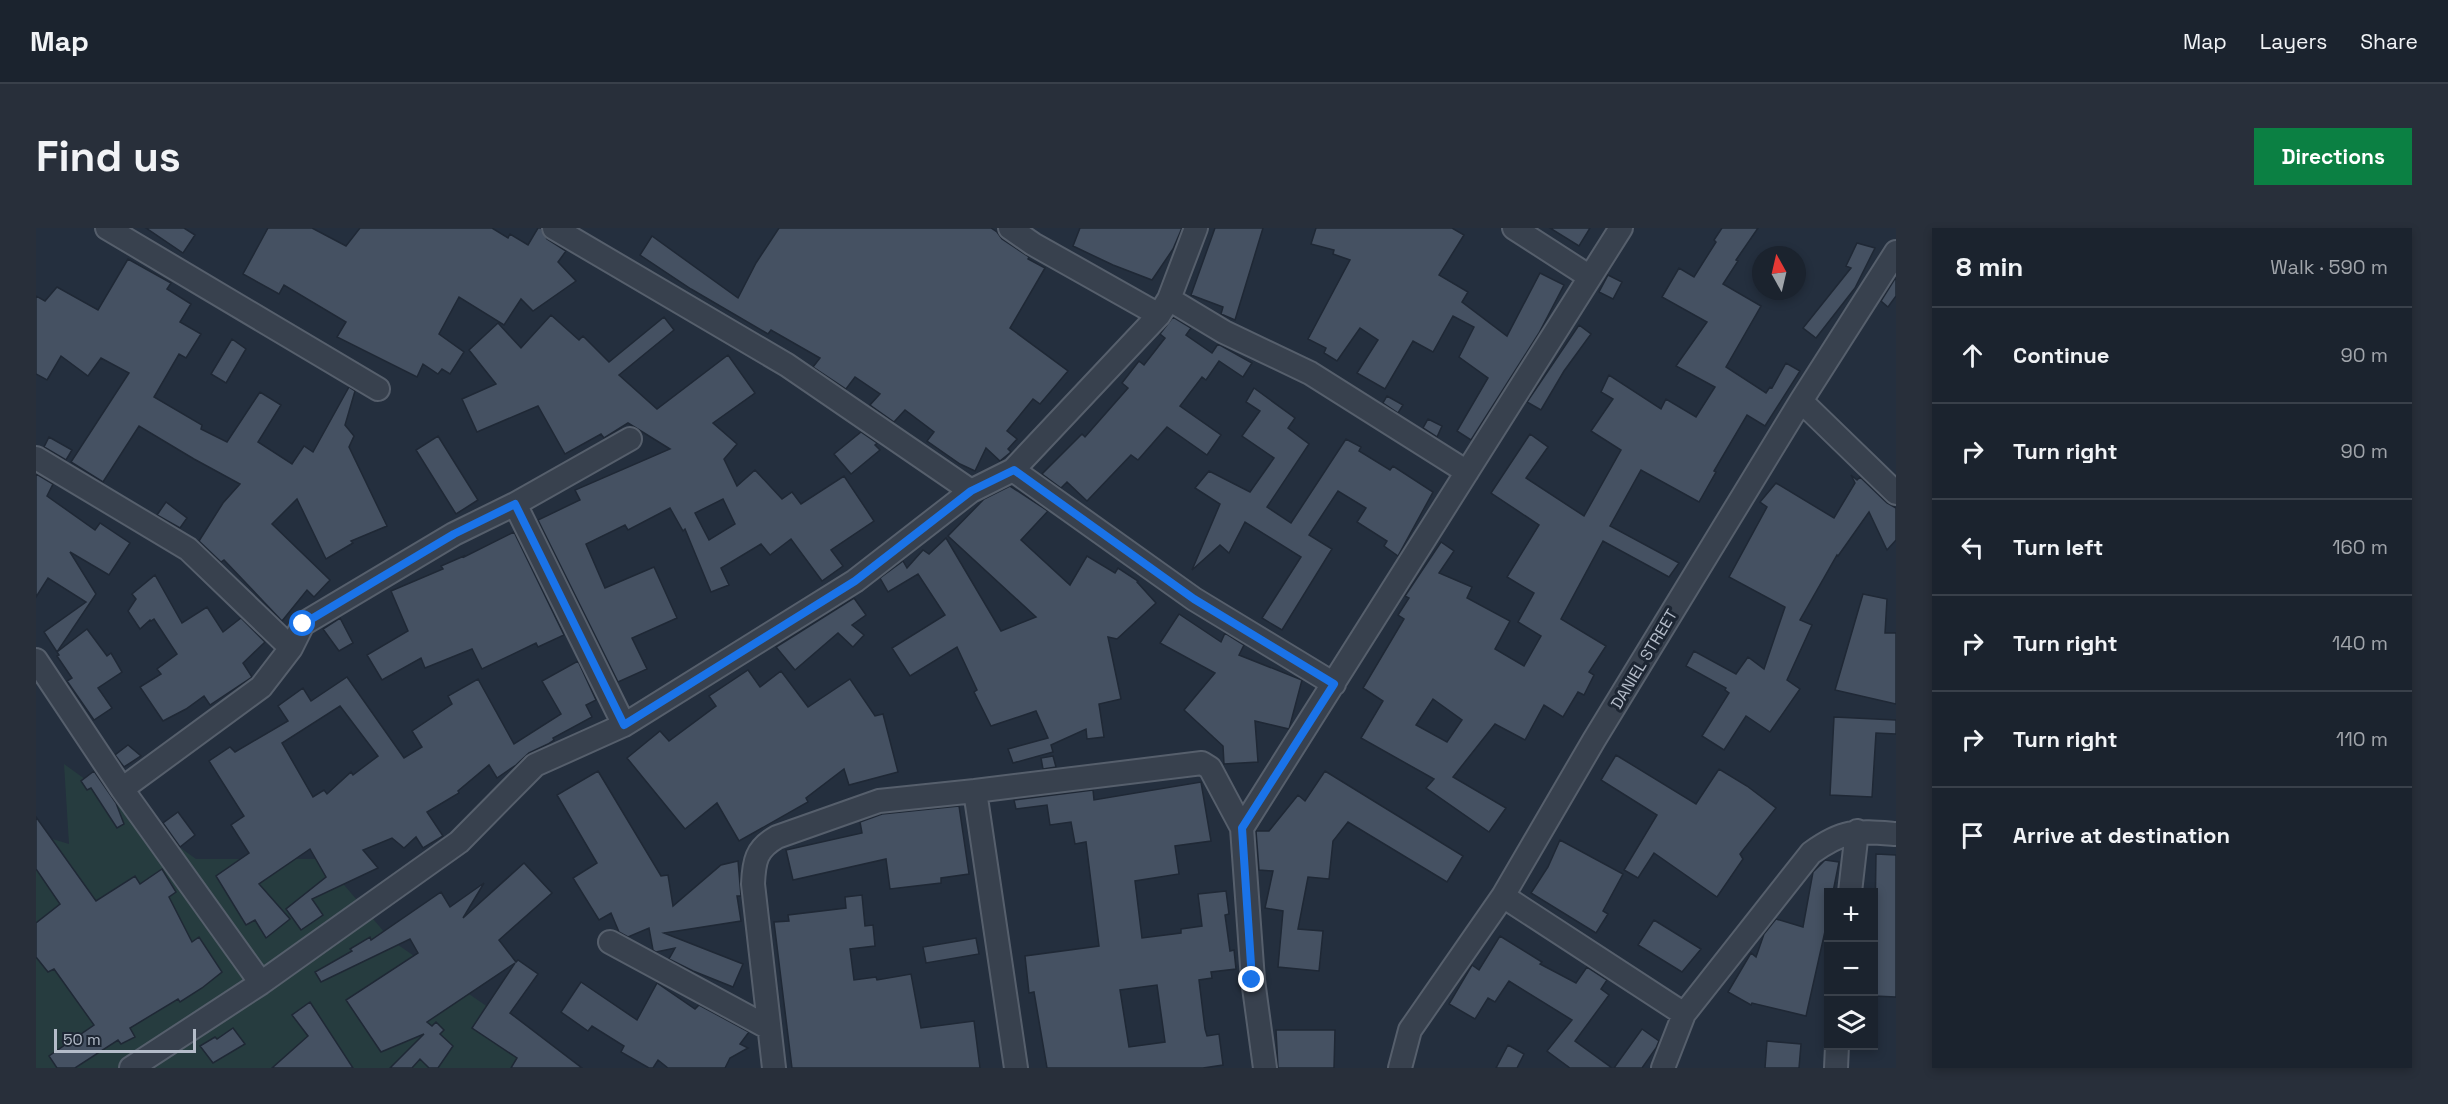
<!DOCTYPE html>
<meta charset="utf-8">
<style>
body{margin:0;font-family:"Space Grotesk",sans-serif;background:#282f3a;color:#f1f3f6}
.controls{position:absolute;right:18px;bottom:18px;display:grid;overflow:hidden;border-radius:0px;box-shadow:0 3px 9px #0003}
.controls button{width:54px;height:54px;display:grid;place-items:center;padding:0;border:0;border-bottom:2px solid #39404a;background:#1b232e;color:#f1f3f6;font:30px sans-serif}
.compass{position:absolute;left:1716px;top:18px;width:54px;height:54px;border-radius:50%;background:#1b232e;box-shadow:0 3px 9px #0003;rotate:352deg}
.scale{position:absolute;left:18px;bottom:15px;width:142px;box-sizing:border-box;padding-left:6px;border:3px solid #b4bcc9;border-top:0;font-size:16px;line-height:21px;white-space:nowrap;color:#b4bcc9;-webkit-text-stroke:4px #1d2633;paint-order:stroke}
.stop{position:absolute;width:18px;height:18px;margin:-14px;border:4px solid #1a73e8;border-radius:50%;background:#fff}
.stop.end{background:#1a73e8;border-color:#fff;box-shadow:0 2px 6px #0008}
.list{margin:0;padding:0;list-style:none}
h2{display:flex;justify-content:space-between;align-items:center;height:78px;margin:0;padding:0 24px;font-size:26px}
h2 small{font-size:20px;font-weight:400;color:#a0a4aa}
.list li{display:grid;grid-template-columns:39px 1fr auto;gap:18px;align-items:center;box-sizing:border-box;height:96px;padding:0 24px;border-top:2px solid #39404a}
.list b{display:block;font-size:22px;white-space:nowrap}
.list em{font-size:20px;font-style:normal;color:#a0a4aa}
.icon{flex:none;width:33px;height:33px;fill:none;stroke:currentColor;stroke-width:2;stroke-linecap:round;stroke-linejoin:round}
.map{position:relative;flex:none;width:1860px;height:840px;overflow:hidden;border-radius:0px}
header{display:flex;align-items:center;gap:36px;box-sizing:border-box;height:84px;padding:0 30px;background:#1b232e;border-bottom:2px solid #39404a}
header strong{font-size:28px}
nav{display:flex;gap:33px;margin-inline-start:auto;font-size:21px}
.intro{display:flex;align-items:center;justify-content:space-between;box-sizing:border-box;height:144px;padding:0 36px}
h1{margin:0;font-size:42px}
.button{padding:15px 27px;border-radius:0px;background:#0b8043;color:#fff;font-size:21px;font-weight:700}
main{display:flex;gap:36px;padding:0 36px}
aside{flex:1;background:#1b232e;border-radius:0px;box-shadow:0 3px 9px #0003}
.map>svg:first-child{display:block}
.green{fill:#263c3f}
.building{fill:#455162;stroke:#1f2835;stroke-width:1.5;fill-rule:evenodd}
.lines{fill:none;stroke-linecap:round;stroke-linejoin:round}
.street-casing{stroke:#565f6c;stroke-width:26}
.street{stroke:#38414e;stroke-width:22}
.route{stroke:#1a73e8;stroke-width:8}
.labels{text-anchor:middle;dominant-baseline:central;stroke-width:6;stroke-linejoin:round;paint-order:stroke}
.street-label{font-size:16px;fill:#b4bcc9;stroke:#1d2633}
</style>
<header>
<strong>Map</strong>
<nav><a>Map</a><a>Layers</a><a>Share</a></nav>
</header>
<div class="intro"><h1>Find us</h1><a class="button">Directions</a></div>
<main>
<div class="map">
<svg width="1860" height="840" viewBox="0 0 1860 840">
<rect width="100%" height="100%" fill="#242f3e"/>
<path class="green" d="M 28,536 L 160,631 L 286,631 L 355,712 L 540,840 L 0,840 L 0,606 L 33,616 Z"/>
<path class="building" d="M 110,0 L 148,0 L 159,7 L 147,25 Z
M 232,0 L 276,0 L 310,18 L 324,0 L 456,0 L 472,10 L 474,6 L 492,17 L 502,0 L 505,0 L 511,11 L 530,23 L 522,34 L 540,53 L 497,83 L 485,71 L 468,97 L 423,69 L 403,106 L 428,124 L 414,146 L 406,141 L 402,146 L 387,136 L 381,149 L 301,109 L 310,94 L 248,57 L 243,66 L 207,46 Z
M 743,0 L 955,0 L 961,4 L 966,11 L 993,29 L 992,31 L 1009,40 L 974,100 L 1032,143 L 1004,176 L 997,171 L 971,203 L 981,211 L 972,221 L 975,224 L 964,233 L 950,220 L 939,243 L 924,236 L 891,213 L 898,204 L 869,182 L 858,194 L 834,177 L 844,166 L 819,149 L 810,161 L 777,139 L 784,130 L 735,102 L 732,106 L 655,61 L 604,27 L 616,8 L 702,70 L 720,35 Z
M 1044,0 L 1146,0 L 1137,21 L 1116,52 L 1077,37 L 1037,18 Z
M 1179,0 L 1227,0 L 1199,92 L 1185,86 L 1187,79 L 1155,67 Z
M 1280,0 L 1416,0 L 1428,7 L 1403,47 L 1432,64 L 1426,74 L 1471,108 L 1504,45 L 1528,57 L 1503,105 L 1435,212 L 1421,203 L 1452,150 L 1423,129 L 1438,99 L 1417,88 L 1397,124 L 1377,113 L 1349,161 L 1321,145 L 1342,112 L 1324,100 L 1301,133 L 1288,125 L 1290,120 L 1272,111 L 1314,32 L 1297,26 L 1298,22 L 1275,16 Z
M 1514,0 L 1554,0 L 1543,18 Z
M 1686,0 L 1722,0 L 1700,32 L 1702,33 L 1687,56 L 1725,78 L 1690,139 L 1730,165 L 1734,159 L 1736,160 L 1750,135 L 1764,143 L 1729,198 L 1711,187 L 1678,243 L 1680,244 L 1663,274 L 1605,242 L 1574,298 L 1643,335 L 1633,349 L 1567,313 L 1525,391 L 1570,418 L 1553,444 L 1558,447 L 1548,467 L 1542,464 L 1527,489 L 1508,477 L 1489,512 L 1459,496 L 1417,549 L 1470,580 L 1453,604 L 1390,560 L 1398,551 L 1325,510 L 1347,473 L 1327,460 L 1368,391 L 1362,387 L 1373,370 L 1369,368 L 1405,314 L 1418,323 L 1403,345 L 1436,359 L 1431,370 L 1474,393 L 1459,421 L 1488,438 L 1505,408 L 1482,394 L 1498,365 L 1471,349 L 1503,297 L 1455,265 L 1494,206 L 1512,219 L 1490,250 L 1548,288 L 1585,222 L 1555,203 L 1577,171 L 1565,164 L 1573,147 L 1625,181 L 1630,171 L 1660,189 L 1679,159 L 1640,138 L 1671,94 L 1626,69 L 1643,40 L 1658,49 L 1680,14 L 1678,12 ZM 1397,471 L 1426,492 L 1411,514 L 1380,497 Z
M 1821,15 L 1839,20 L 1819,60 L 1780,110 L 1767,100 L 1815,40 L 1810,38 Z
M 92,31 L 135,55 L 131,61 L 155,76 L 144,94 L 165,106 L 150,130 L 143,126 L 118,169 L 166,197 L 165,201 L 191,214 L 224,164 L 245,177 L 222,214 L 256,236 L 268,218 L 277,224 L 313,159 L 319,163 L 309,197 L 318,208 L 313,219 L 351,298 L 315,313 L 317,315 L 290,331 L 261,271 L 236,296 L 294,352 L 278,369 L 271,362 L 246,393 L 188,332 L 185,334 L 163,313 L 187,275 L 204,256 L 158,231 L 103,198 L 67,254 L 35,234 L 93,145 L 65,130 L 52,148 L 25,128 L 11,152 L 0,146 L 0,68 L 9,73 L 21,59 L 62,82 Z
M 1572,47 L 1586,54 L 1577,71 L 1563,64 Z
M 1860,49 L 1860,68 L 1852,79 L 1845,73 Z
M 515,87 L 543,112 L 547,108 L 573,134 L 628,89 L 638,102 L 583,147 L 621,181 L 692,127 L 719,165 L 677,195 L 701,216 L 688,231 L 701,258 L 719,242 L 746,271 L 756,264 L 765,276 L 808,248 L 838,293 L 795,322 L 807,338 L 786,353 L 755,311 L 734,327 L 725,316 L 685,340 L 693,357 L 675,364 L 649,301 L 647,303 L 634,280 L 592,302 L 589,297 L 550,316 L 569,360 L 618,339 L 641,390 L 596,410 L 611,441 L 582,454 L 502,292 L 544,272 L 539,262 L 634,221 L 592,195 L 568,210 L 565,206 L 529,226 L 502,178 L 441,204 L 426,171 L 460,156 L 433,122 L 462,95 L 485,120 ZM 687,271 L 699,296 L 673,312 L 659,285 Z
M 1137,89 L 1155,100 L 1150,107 L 1176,125 L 1182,116 L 1216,135 L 1207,149 L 1183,133 L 1170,152 L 1166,149 L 1144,178 L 1185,207 L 1171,227 L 1131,199 L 1102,232 L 1095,227 L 1051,273 L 1031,254 L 1025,260 L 1006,246 L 1046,206 L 1049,209 L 1092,160 L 1086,155 L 1103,133 L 1108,137 L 1129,110 L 1124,106 Z
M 1543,97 L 1555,106 L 1528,143 L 1505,182 L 1491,174 Z
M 196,111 L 210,121 L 190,155 L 175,146 Z
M 1218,160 L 1259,190 L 1252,200 L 1273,216 L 1231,279 L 1255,295 L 1310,211 L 1325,219 L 1323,223 L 1354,242 L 1357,238 L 1397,264 L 1362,328 L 1348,318 L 1351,313 L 1321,294 L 1330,280 L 1302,263 L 1273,307 L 1296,321 L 1246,402 L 1226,390 L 1265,329 L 1209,294 L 1193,325 L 1184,317 L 1156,342 L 1184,276 L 1159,260 L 1173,243 L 1214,264 L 1238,230 L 1206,208 L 1224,183 L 1210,174 Z
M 1351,168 L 1367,177 L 1362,185 L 1347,175 Z
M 1392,191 L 1406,198 L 1401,209 L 1387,200 Z
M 825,204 L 841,215 L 839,217 L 844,222 L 815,246 L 798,226 Z
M 402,208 L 442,272 L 420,286 L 380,222 Z
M 13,209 L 36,222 L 30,232 L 8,219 Z
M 0,246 L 17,256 L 11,268 L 59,302 L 64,295 L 94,315 L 73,347 L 34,324 L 60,366 L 21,424 L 8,404 L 50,374 L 12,350 L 0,369 Z
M 1815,247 L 1821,252 L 1824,249 L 1851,275 L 1860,280 L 1860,312 L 1851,322 L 1833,284 L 1802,328 L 1801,327 L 1764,392 L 1776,397 L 1751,452 L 1764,461 L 1734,504 L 1710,488 L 1688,522 L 1666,508 L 1693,465 L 1689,462 L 1690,460 L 1650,438 L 1658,423 L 1700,446 L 1712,429 L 1728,441 L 1749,379 L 1693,349 L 1731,279 L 1724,274 L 1740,255 L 1798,290 L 1819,255 Z
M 974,258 L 1012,283 L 985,312 L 1034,357 L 1051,328 L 1079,345 L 1082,340 L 1102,353 L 1101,354 L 1120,375 L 1081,411 L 1072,409 L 1085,471 L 1063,476 L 1068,509 L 1051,511 L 1050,501 L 1015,517 L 1017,524 L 977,535 L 972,521 L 1012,510 L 1000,483 L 955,498 L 938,464 L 941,462 L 921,419 L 874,448 L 856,420 L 909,387 L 882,346 L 852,364 L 844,350 L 867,333 L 871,340 L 887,322 L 893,326 L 910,310 L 965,403 L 1000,389 L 912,308 L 948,271 Z
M 130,274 L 151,290 L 144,300 L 121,287 Z
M 478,304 L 528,407 L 502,419 L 500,415 L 446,441 L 436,421 L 389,440 L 385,430 L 346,452 L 331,427 L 372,403 L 355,363 L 407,341 L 405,338 L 428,328 L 428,329 Z
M 119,347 L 146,395 L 171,379 L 187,404 L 205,390 L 229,414 L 207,435 L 216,449 L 174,477 L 168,468 L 150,481 L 127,493 L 104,459 L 125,446 L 121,441 L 141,426 L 118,391 L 115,393 L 114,392 L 104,401 L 92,383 L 100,371 L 96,366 Z
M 1827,366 L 1851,371 L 1849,405 L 1860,405 L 1860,476 L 1799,462 Z
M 818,370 L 830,387 L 816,397 L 828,407 L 817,419 L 802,405 L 759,442 L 740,419 Z
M 1143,386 L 1185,414 L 1189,405 L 1208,417 L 1203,427 L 1266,452 L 1253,501 L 1219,493 L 1222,534 L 1188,536 L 1187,518 L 1148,482 L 1179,445 L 1124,415 Z
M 304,390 L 317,415 L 303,423 L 287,401 Z
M 51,401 L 71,428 L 75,425 L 86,444 L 62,460 L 76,480 L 58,492 L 31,453 L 36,450 L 21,428 L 23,427 L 21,424 Z
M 542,433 L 560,472 L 550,477 L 556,489 L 517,510 L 518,512 L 512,516 L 493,525 L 480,537 L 461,550 L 453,537 L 422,563 L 423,565 L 391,584 L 407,608 L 387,620 L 380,609 L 368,620 L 356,610 L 327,622 L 342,640 L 276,671 L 287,687 L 265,702 L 250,681 L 290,649 L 274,621 L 223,656 L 254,691 L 230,710 L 219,692 L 210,697 L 180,648 L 213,625 L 195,597 L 208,588 L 173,533 L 194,519 L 199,524 L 252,493 L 242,478 L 267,460 L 275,473 L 311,449 L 368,530 L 386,519 L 376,503 L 416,476 L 412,468 L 442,451 L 478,516 L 525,486 L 506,453 ZM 304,478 L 342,528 L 317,547 L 315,544 L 291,566 L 288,562 L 277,569 L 246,515 Z
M 712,442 L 724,459 L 745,443 L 772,479 L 814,451 L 839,488 L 847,486 L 862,544 L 813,557 L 808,541 L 770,570 L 772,574 L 703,613 L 681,575 L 649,601 L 591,530 L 624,503 L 633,513 L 680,478 L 673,468 Z
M 1798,489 L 1860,492 L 1860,506 L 1840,505 L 1836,569 L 1794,567 Z
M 92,517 L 105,528 L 88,539 L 79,527 Z
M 1580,527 L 1660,576 L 1683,541 L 1711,558 L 1740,580 L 1704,626 L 1707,631 L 1681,669 L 1618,625 L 1602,650 L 1588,642 L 1621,587 L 1565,552 Z
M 1017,528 L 1020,539 L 1007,541 L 1005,530 Z
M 58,543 L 80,575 L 88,596 L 81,600 L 55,560 L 51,562 L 45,553 Z
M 562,543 L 625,648 L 632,647 L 637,678 L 685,637 L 702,633 L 705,668 L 701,668 L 705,693 L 628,705 L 707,736 L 697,759 L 657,743 L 633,731 L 639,720 L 620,724 L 617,722 L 613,700 L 592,709 L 583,704 L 575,685 L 563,692 L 537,650 L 561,635 L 521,567 Z
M 1289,543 L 1427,628 L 1411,654 L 1312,594 L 1297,613 L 1293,651 L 1272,649 L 1262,701 L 1287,703 L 1283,743 L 1242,739 L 1247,683 L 1229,680 L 1237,643 L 1223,642 L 1220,603 L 1233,603 L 1262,567 L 1269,573 Z
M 1165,554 L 1175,613 L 1139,618 L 1143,646 L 1099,653 L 1106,710 L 1145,705 L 1145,701 L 1166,698 L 1162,666 L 1190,663 L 1193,686 L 1189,687 L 1194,723 L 1198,722 L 1200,741 L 1175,744 L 1176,750 L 1163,752 L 1169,801 L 1171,808 L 1183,806 L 1187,837 L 1167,840 L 1011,840 L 998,764 L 993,765 L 989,728 L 1063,718 L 1050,614 L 1039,616 L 1035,594 L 1014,597 L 1011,577 L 980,581 L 978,572 L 1057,562 L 1058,572 ZM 1121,757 L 1129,814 L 1093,819 L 1084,762 Z
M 923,578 L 933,646 L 905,650 L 905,655 L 854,661 L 850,631 L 757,652 L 750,622 L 826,605 L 824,594 L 846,586 Z
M 142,584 L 159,607 L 144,619 L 127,595 Z
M 0,589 L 60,673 L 99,648 L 104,656 L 126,641 L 140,664 L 133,669 L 156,714 L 163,709 L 186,744 L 166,760 L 144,774 L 142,771 L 94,800 L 99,809 L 85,816 L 82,812 L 39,840 L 21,840 L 13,828 L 58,797 L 18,741 L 12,744 L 0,729 L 0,695 L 24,676 L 0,641 Z
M 1524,612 L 1587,646 L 1567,683 L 1572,686 L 1560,705 L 1495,665 L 1512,639 Z
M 1840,626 L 1860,627 L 1860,769 L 1838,768 Z
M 1789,632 L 1803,634 L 1797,664 L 1792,664 L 1792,690 L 1770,788 L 1716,775 L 1715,777 L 1692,764 L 1715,725 L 1720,729 L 1728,706 L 1740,691 L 1767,699 L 1777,644 Z
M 488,635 L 516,665 L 463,712 L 480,734 L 482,732 L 502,746 L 474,785 L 546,840 L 475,840 L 481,830 L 436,800 L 479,735 L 391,794 L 396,798 L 400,794 L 408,802 L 404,806 L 417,818 L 402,840 L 393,840 L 384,831 L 376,840 L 354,840 L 388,806 L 345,824 L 310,772 L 382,725 L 374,711 L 285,754 L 279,744 L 316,723 L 314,721 L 334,709 L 335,712 L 405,664 L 414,679 L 448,655 L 427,690 Z
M 826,667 L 829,698 L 837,697 L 839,718 L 814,721 L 818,752 L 840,749 L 841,752 L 875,746 L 885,800 L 938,793 L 944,840 L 756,840 L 738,694 L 753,693 L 752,687 L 810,680 L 809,669 Z
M 1618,692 L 1665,721 L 1646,744 L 1602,717 Z
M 1464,708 L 1506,734 L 1504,736 L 1540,755 L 1551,739 L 1571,752 L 1565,761 L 1573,767 L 1539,813 L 1576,840 L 1534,840 L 1511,823 L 1536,792 L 1473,753 L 1459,774 L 1452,770 L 1439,791 L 1413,776 L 1436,737 L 1443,742 Z
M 940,710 L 943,726 L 890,735 L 887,719 Z
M 545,754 L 601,792 L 621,755 L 659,781 L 663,777 L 713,804 L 704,816 L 712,820 L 694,830 L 689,840 L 632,840 L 622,832 L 617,840 L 613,840 L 585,824 L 588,818 L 556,798 L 552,803 L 525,784 Z
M 274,774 L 317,840 L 236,840 L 272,808 L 256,787 Z
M 197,800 L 209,816 L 177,835 L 164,818 L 179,809 L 181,811 Z
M 1606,801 L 1623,813 L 1620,820 L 1606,840 L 1578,840 Z
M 1240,802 L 1299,802 L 1298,840 L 1242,840 Z
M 1731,813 L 1765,816 L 1763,840 L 1729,840 Z
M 1472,817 L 1488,826 L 1481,840 L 1460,840 Z"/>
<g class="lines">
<defs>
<path id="street" d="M 71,0 L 342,161
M 518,0 L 751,137 L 935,263
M 974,0 L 997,16 L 1123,87
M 1478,0 L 1554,49
M 1133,71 L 1188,104 L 1274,145 L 1431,244
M 1765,173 L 1860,265
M 0,230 L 152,321 L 255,420 L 267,396 L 418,306 L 479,276 L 594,211
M 977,242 L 1158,371 L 1298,456
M 479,276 L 588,497
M 0,432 L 86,561 L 225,755
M 86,561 L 225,459 L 255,420
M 1206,600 L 1585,0
M 1814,664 L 1821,603
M 1467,668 L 1648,786 L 1627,840
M 574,714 L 733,800
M 1648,786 L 1775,625 C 1808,601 1821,603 1860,606
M 95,840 L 225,755 L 423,614 L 499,537 L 588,497 L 819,353 L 935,263 L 977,242 L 1123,87 L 1133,71 L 1160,0
M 738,840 L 717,656 C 718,633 720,621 741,609 L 843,573 L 939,563
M 980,840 L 939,563 L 1166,535 L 1174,540 L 1206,600 L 1217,752 L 1229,840
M 1364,840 L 1374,802 L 1467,668 L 1558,512 L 1765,173 L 1860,24
M 1800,840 L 1801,818"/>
</defs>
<use href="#street" class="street-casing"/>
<use href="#street" class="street"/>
</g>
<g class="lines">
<path class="route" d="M 267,396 L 418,306 L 479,276 L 588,497 L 819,353 L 935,263 L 978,242 L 1158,371 L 1298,456 L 1206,600 L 1216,752"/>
</g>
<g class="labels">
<g class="street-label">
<text transform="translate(1608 431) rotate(-59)">DANIEL STREET</text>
</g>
</g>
</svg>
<div class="controls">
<button>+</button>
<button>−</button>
<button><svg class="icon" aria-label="layers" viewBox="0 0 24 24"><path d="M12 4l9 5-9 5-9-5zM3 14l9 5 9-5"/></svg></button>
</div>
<svg class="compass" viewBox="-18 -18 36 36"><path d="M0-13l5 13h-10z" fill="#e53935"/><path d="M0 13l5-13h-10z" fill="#a0a4aa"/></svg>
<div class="scale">50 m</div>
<div class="stop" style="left:267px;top:396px"></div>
<div class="stop end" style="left:1216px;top:752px"></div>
</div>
<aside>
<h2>8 min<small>Walk · 590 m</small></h2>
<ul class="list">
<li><svg class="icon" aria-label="ahead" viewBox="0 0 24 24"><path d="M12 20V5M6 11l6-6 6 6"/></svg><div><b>Continue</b></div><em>90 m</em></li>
<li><svg class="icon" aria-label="right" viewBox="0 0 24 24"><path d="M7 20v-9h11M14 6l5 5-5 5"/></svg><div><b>Turn right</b></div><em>90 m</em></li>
<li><svg class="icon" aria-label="left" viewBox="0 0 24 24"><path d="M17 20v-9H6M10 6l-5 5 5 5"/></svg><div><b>Turn left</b></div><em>160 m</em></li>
<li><svg class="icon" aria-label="right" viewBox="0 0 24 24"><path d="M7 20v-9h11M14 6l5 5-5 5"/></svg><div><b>Turn right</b></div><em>140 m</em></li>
<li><svg class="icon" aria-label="right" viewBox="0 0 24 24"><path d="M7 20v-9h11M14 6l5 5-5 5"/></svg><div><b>Turn right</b></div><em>110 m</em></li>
<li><svg class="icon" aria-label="arrive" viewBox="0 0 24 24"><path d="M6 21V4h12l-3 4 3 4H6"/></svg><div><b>Arrive at destination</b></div></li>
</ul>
</aside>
</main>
